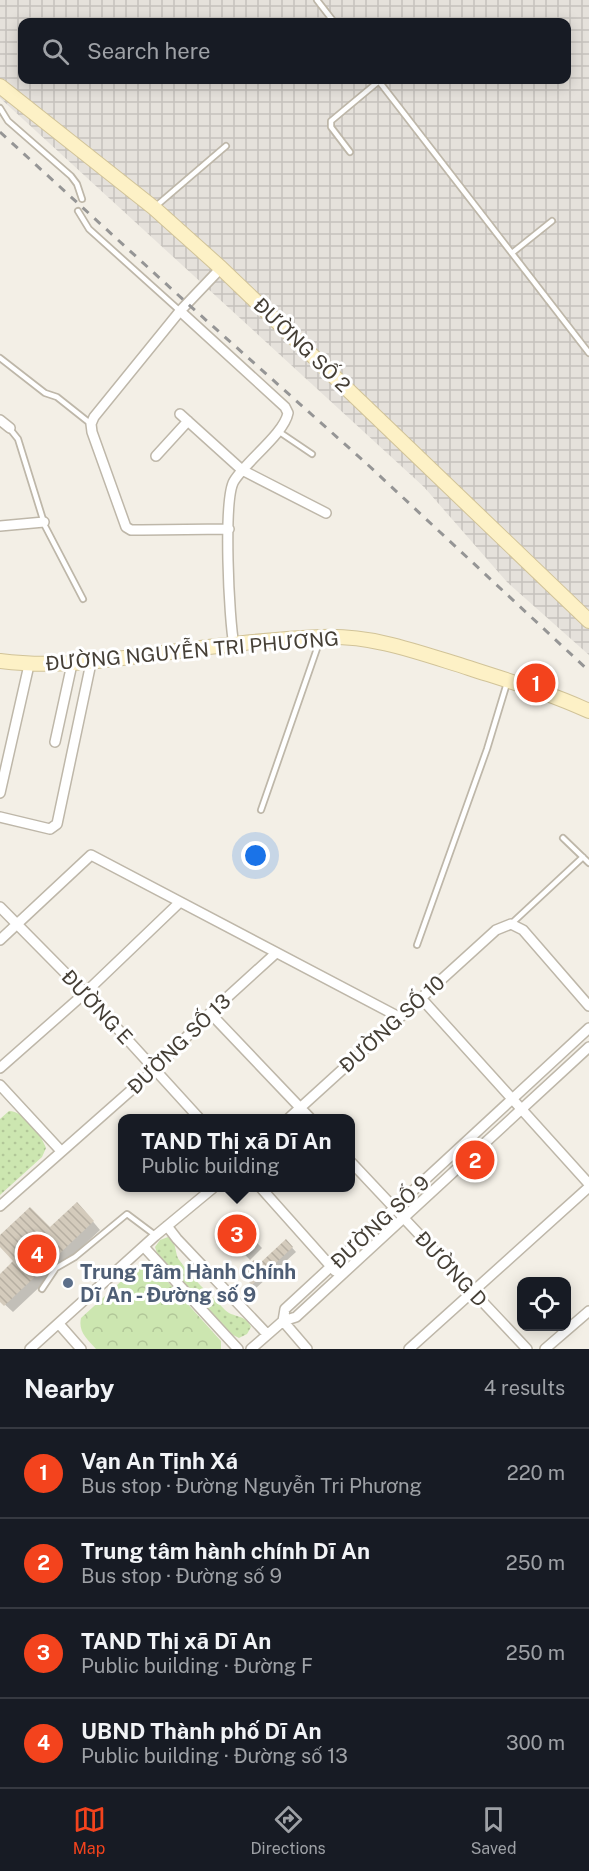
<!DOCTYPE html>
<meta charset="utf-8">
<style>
body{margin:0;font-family:"Public Sans",sans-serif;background:#242831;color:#f1f3f6}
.controls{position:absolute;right:18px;bottom:18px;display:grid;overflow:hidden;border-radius:12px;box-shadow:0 3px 15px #0003}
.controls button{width:54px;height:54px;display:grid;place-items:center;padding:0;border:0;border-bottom:2px solid #363941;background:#171b24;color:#f1f3f6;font:30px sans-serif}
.you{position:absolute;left:256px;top:856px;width:21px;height:21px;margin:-15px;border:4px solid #fff;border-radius:50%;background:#1a73e8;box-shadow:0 0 0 9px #1a73e833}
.badge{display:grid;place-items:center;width:39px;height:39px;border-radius:50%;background:#f3431d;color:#fff;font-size:20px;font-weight:700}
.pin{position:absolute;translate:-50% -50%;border:3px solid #fff;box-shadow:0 2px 6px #0006}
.popup{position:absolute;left:118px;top:1114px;width:237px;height:78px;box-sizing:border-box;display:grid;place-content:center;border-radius:12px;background:#171b24;filter:drop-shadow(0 2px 4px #0005);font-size:20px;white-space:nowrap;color:#9ea1a6}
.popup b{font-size:22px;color:#f1f3f6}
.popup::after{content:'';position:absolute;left:50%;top:100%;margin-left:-12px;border:12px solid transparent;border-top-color:#171b24}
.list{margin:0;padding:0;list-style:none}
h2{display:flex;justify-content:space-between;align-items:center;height:78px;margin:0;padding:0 24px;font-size:26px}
h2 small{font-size:20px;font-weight:400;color:#9ea1a6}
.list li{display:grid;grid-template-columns:39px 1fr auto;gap:18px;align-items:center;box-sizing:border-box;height:90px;padding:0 24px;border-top:2px solid #363941}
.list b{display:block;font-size:22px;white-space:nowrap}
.list p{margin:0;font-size:20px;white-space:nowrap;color:#9ea1a6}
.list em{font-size:20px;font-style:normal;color:#9ea1a6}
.icon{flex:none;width:33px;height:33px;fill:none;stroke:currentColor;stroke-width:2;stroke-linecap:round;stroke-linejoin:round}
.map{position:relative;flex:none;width:589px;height:1349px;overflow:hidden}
.search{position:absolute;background:#171b24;box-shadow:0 3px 15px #0003;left:18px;right:18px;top:18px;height:66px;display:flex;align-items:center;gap:15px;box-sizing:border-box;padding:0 21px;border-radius:12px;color:#9ea1a6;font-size:22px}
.sheet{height:438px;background:#171b24}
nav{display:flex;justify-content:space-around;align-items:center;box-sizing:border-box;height:84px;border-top:2px solid #363941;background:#171b24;font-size:16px;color:#9ea1a6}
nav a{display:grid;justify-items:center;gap:3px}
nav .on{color:#f3431d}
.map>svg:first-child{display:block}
.industrial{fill:url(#industrial-grid);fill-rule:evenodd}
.grass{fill:url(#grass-dots)}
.park{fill:url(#park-crowns)}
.shadow{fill:#0003}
.building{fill:url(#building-back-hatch)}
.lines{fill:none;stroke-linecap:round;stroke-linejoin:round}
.lane-casing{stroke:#beb7a9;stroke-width:8}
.street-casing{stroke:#beb7a9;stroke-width:12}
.secondary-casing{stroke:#d1c398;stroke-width:16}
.lane{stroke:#fff;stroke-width:4.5}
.street{stroke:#fff;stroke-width:9}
.secondary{stroke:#fdf1c6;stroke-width:14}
.rail{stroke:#959595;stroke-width:3;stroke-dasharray:8 8;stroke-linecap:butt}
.service-dot{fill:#5c6f8a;stroke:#fff;stroke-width:2}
.labels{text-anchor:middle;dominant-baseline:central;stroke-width:6;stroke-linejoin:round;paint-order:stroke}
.street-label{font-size:20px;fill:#453f36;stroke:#fff}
.service-label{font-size:20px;font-weight:bold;fill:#4e5e75;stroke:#fff;text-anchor:start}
</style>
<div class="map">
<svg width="589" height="1349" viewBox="0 0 589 1349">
<defs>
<pattern id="industrial-grid" width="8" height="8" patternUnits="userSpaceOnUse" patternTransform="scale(1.5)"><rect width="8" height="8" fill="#e5e1db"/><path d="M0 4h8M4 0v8" fill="none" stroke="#c6c2bd"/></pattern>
<pattern id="grass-dots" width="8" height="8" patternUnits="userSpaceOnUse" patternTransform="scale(1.5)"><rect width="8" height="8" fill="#cce6b0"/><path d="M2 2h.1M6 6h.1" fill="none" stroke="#b1c698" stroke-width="1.8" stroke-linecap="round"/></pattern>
<pattern id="park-crowns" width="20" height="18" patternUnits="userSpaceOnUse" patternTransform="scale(1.5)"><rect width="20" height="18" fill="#cce6b0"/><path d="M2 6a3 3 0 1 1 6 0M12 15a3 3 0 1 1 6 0" fill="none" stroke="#b1c698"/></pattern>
<pattern id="building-back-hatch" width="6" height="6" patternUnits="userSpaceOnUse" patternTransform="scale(1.5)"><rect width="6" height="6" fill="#d4cbbc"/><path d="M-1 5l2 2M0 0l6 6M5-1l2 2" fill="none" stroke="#b7afa2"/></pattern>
</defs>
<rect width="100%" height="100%" fill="#f3efe6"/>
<path class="industrial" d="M 0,0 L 589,0 L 589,655 L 507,582 L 424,487 L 0,98 ZM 22,22 L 566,22 L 566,80 L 22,80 Z"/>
<path class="grass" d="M 9,1111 C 24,1111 41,1134 46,1148 L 42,1157 L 0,1195 L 0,1119 Z
M 168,1237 C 178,1243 174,1254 180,1261 C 192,1279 210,1294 225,1310 C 233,1318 246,1314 251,1327 L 247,1334 L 239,1338 L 233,1335 L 168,1266 L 157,1253 L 155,1247 L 160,1240 Z"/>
<path class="park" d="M 140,1264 L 151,1266 L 158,1271 L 221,1341 L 221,1349 L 96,1349 C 87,1339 78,1332 81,1318 Z"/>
<path class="shadow" d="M 85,1212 L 100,1230 L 13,1312 L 0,1300 L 0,1276 L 15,1262 L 0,1245 L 0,1237 L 50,1229 Z
M 231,1216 L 262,1248 L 250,1260 L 219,1227 Z
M 286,1241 L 296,1252 L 256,1288 L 242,1273 L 258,1267 Z"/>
<path class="building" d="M 77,1202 L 94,1221 L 4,1306 L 0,1302 L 0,1274 L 13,1261 L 0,1247 L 0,1235 L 30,1207 L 50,1227 Z
M 231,1214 L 257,1242 L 243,1255 L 217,1227 Z
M 286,1239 L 293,1247 L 252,1285 L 240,1273 L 254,1260 L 258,1265 Z"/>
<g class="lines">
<defs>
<path id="lane" d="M 317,0 L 334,22
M 378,80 L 589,353
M 0,108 L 8,121 L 71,176 L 77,184 L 82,199
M 350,152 L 331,127 L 331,121 L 379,81
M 156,206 L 226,146
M 78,211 L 89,229 L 180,311
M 512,253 L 552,221
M 0,358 L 45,393 L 57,397 L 91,424
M 10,429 L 18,439 L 45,526 L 83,599
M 278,431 L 312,454
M 261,810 L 320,640
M 563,838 L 589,863
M 511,924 L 583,857
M 417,945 L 487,749 L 507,683
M 42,1289 L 56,1268 L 75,1257 L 127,1214 L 155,1235"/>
<path id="street" d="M 221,268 L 180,311 L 94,417 L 91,424 L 92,432 L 126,527 L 131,530 L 142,530 L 229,529
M 180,311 L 285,407 L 288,413 C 284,434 246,461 234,481 C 223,499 229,621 234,645
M 180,414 L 242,470 L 326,513
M 0,420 L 10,428
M 156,456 L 188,421
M 0,526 L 44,522
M 55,742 L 72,664
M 0,793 L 29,665
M 0,817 L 50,829 L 57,824 L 91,663
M 0,907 L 85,993 L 199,1118
M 0,940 L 91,855 L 399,1017
M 421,998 L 589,1184
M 210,1013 L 310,1118
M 0,1068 L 85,993 L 180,902
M 0,1085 L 61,1151
M 289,1118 L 496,930 L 511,924 L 523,930 L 589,1006
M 351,1162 L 527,1349
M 261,1188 L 335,1271
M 0,1206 L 154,1070 L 210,1013 L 276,953
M 167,1226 L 177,1239 L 267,1334
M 144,1247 L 238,1349
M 283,1321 L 285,1309 L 589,1028
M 283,1321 L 307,1349
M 59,1324 L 81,1349
M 30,1349 L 155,1236 L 213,1188
M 251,1349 L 283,1321 L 296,1317 L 589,1047
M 409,1349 L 589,1187
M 545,1349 L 589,1311"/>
<path id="secondary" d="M 0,86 L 154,208 L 221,268 L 589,621
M 0,661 C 53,668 102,661 154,654 C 210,647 266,639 322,637 C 374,635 420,653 469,668 C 509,681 550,693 589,711"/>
</defs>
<use href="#lane" class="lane-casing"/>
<use href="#street" class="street-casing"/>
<use href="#secondary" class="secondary-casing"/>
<use href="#lane" class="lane"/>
<use href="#street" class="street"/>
<use href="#secondary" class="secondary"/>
<path class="rail" d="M 0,132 L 188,304 L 367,464 L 589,671"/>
</g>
<circle class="service-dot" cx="68" cy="1283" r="6"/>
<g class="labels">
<g class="street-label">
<text transform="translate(302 345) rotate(44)">ĐƯỜNG SỐ 2</text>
<text transform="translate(192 651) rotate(-5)">ĐƯỜNG NGUYỄN TRI PHƯƠNG</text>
<text transform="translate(97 1007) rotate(47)">ĐƯỜNG E</text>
<text transform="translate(392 1024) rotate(-42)">ĐƯỜNG SỐ 10</text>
<text transform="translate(179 1044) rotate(-44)">ĐƯỜNG SỐ 13</text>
<text transform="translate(380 1222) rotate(-43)">ĐƯỜNG SỐ 9</text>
<text transform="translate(451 1269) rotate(47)">ĐƯỜNG D</text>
</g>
<g class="service-label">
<text x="80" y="1272">Trung Tâm Hành Chính<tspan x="80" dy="23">Dĩ An - Đường số 9</tspan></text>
</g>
</g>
</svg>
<div class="controls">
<button><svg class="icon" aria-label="locate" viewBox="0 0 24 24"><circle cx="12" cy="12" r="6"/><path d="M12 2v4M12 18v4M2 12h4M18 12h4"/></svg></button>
</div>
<div class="you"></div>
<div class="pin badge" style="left:536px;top:683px">1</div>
<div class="pin badge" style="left:475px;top:1160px">2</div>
<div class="pin badge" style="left:237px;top:1234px">3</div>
<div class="popup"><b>TAND Thị xã Dĩ An</b>Public building</div>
<div class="pin badge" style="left:37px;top:1254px">4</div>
<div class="search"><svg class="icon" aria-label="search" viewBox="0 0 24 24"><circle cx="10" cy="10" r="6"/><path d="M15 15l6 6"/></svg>Search here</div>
</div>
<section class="sheet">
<h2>Nearby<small>4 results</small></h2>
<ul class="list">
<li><span class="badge">1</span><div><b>Vạn An Tịnh Xá</b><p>Bus stop · Đường Nguyễn Tri Phương</p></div><em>220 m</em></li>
<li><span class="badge">2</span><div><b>Trung tâm hành chính Dĩ An</b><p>Bus stop · Đường số 9</p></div><em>250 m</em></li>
<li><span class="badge">3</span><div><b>TAND Thị xã Dĩ An</b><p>Public building · Đường F</p></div><em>250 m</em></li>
<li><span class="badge">4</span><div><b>UBND Thành phố Dĩ An</b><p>Public building · Đường số 13</p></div><em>300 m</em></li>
</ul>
</section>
<nav>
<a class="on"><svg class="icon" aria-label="map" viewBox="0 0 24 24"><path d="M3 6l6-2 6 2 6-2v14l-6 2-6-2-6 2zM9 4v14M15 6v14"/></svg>Map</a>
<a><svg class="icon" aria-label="directions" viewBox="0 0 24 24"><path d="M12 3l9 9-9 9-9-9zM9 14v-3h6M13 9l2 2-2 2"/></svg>Directions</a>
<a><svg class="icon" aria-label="saved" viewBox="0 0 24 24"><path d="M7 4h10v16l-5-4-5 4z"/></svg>Saved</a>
</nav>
